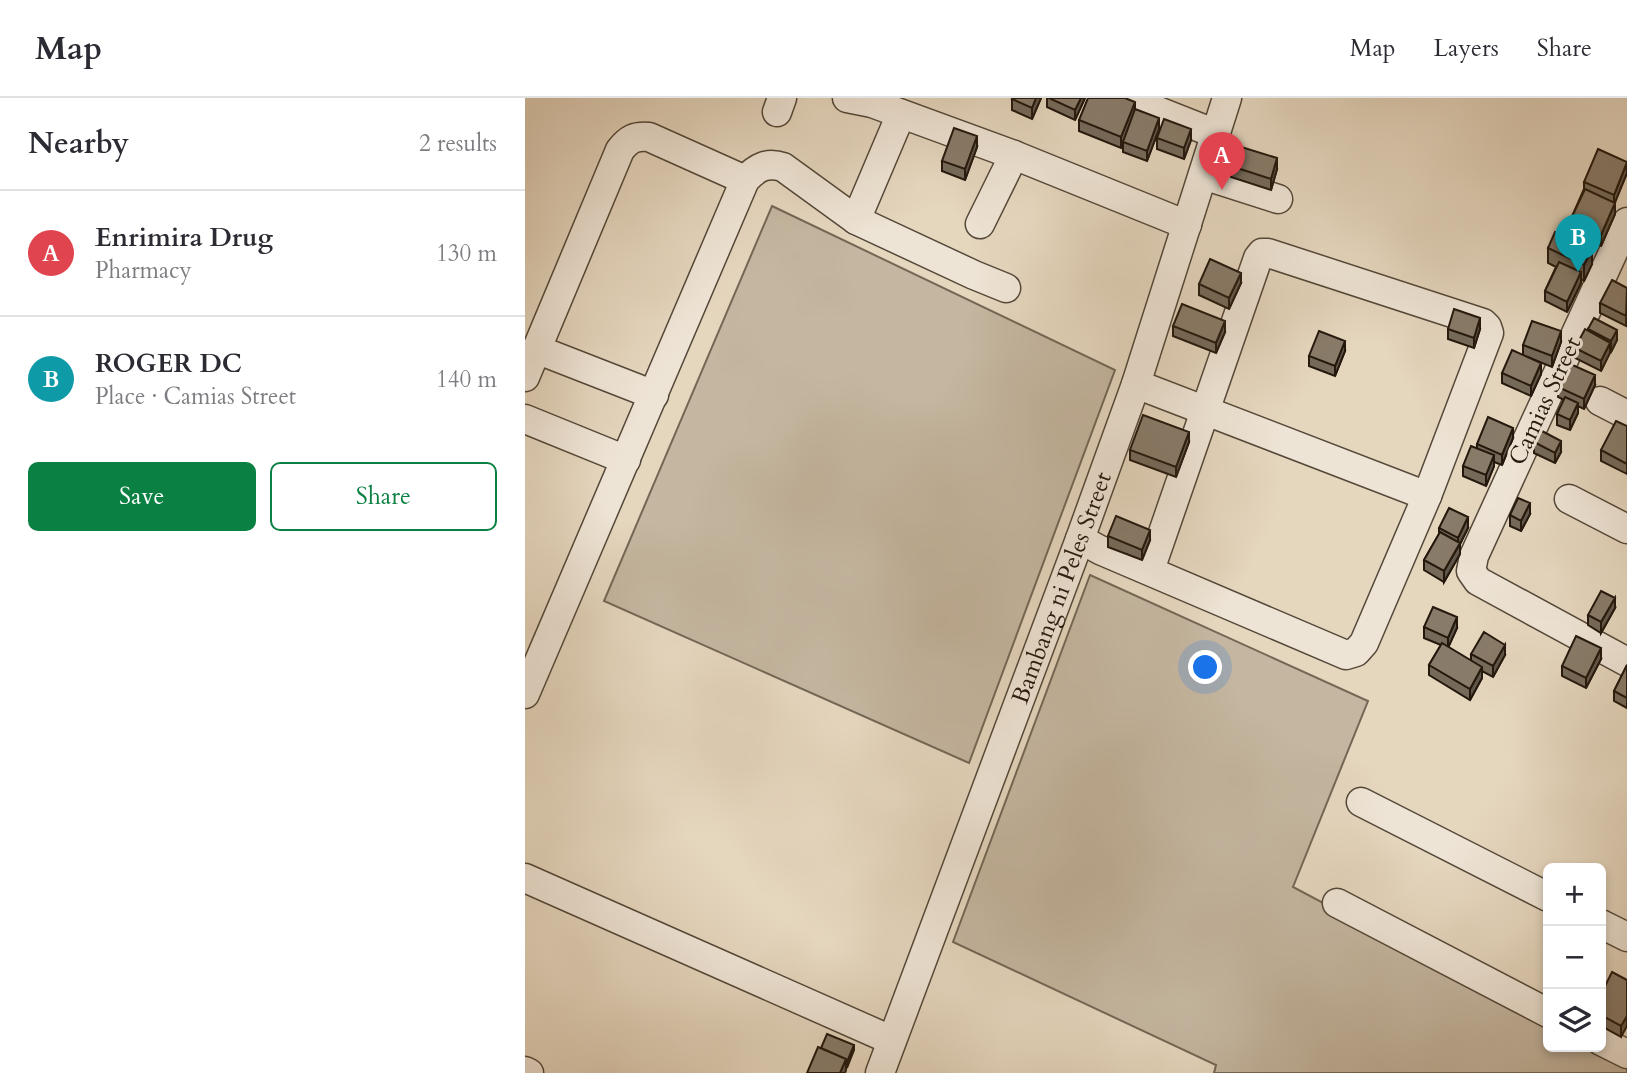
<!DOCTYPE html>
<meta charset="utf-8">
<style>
body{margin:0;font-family:Cardo,serif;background:#f7f7f7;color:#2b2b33}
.controls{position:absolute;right:21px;bottom:21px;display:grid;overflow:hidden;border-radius:10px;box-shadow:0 4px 10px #0003}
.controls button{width:63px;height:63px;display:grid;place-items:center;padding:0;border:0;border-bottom:2px solid #e1e1e2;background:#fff;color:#2b2b33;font:35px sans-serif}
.you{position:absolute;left:681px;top:570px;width:24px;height:24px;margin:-18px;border:5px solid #fff;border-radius:50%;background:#1a73e8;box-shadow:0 0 0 10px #1a73e833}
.badge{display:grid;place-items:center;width:46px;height:46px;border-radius:50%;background:#0b8043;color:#fff;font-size:23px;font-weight:700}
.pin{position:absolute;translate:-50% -58px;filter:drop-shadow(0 2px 4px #0008)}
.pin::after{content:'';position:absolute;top:37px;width:24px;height:21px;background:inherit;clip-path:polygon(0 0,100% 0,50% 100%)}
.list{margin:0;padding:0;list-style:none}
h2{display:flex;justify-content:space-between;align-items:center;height:91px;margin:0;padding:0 28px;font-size:30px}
h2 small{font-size:23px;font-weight:400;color:#7c7c81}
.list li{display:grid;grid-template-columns:46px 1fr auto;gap:21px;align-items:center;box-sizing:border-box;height:126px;padding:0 28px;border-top:2px solid #e1e1e2}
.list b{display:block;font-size:26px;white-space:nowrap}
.list p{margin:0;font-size:23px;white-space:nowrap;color:#7c7c81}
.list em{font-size:23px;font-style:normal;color:#7c7c81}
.actions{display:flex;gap:14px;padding:21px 28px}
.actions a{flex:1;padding:16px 0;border:2px solid #0b8043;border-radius:10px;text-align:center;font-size:24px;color:#0b8043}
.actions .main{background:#0b8043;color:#fff}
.icon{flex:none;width:38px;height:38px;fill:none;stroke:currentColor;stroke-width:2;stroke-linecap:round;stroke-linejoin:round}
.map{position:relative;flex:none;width:1102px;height:975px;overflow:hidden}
header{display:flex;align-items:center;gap:42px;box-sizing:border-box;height:98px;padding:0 35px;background:#fff;border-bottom:2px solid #e1e1e2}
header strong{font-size:33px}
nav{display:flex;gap:38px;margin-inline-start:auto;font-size:24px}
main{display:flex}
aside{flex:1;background:#fff}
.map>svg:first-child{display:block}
.green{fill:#c4b6a0;stroke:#746756;stroke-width:2}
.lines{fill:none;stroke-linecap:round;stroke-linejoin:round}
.minor-casing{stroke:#544839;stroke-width:31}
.minor{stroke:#eee4d5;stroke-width:28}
.wall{fill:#756a5a;stroke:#24180d;stroke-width:2}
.shaded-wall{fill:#5f564a;stroke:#24180d;stroke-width:2}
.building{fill:#887b69;stroke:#24180d;stroke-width:2}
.labels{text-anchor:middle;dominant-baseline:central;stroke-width:6;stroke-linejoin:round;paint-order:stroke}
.street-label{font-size:24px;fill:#24180d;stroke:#eee4d5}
</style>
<header>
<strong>Map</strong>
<nav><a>Map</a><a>Layers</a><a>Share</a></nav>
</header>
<main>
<aside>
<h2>Nearby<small>2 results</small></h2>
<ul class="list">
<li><span class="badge" style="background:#e0444e">A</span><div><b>Enrimira Drug</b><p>Pharmacy</p></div><em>130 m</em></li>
<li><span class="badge" style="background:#0f9aa8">B</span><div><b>ROGER DC</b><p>Place · Camias Street</p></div><em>140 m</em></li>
</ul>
<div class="actions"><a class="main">Save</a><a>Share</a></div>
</aside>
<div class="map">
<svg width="1102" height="975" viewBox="0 0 1102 975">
<rect width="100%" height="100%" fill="#e5d6be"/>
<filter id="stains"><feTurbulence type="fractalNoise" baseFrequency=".00286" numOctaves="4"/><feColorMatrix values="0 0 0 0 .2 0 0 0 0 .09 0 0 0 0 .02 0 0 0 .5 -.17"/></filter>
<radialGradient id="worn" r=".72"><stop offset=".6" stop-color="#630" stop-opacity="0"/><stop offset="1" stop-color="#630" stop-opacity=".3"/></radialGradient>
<path class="green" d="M 247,108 L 590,272 L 444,665 L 79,503 Z
M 565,477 L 843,603 L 768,789 L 1023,924 L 1023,949 L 1069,949 L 1102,966 L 1102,975 L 689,975 L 691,967 L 428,844 Z"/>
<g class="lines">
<defs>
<g id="minor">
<path d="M 322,0 L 347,5 L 489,57 L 662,127"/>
<path d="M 600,0 L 691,36"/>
<path d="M 252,14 L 257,0"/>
<path d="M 678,77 L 753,101"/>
<path d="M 331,122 L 376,16"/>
<path d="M 1102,124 L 949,458 L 946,473 L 953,483 L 1102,564"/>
<path d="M 455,126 L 489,57"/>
<path d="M 11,251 L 129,297"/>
<path d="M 0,279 L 95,52 C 104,41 109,38 124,39 L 220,82"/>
<path d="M 611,286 L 902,398"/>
<path d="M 1075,303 L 1102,317"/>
<path d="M 0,321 L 101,362"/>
<path d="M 1044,401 L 1102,431"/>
<path d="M 555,441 L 575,452 L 821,557 L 831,554 L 839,545 L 902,398 L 964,235 L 962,229 L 958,225 L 743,155 L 737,155 L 733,160 L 625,472"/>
<path d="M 0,596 L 220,82 C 232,69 242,64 258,69 L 331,122 L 449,177 L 481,190"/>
<path d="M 836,704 L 1023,799"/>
<path d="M 0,780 L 366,942"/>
<path d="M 812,805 L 1023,915"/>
<path d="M 1076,826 L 1102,839"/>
<path d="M 1076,943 L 1102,956"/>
<path d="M 0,973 L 4,975"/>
<path id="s1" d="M 355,975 L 555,441 L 611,286 L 702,0"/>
</g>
</defs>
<use href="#minor" class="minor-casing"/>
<use href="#minor" class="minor"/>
</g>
<path class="wall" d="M 516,0 L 507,21 L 487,12 L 487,1 Z
M 522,0 L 560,0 L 550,22 L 522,9 Z
M 610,12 L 634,31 L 622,63 L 598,54 L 598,45 L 596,50 L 554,33 L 554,22 Z
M 632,40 L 666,42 L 659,61 L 632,51 Z
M 452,49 L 440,82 L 417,73 L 417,63 Z
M 706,68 L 752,71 L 746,92 L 706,79 Z
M 1102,75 L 1089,105 L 1090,116 L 1076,148 L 1045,133 L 1045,123 L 1059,91 L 1059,84 Z
M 1023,150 L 1067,166 L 1059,183 L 1056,181 L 1056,185 L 1042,214 L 1020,203 L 1020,193 L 1031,169 L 1023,165 Z
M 716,185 L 704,211 L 674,197 L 674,186 Z
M 1102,190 L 1101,228 L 1075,215 L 1075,205 Z
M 648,228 L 700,234 L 691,255 L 648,238 Z
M 923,231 L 955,231 L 949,250 L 923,241 Z
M 1063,231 L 1092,242 L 1086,254 L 1085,253 L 1076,273 L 1050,260 L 1050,250 L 1063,233 Z
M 1036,244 L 1027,269 L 1005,260 L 1016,276 L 1006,298 L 977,285 L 977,275 L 998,257 L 998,247 Z
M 820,253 L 810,278 L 784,268 L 784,258 Z
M 1070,287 L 1059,311 L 1053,308 L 1053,315 L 1045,332 L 1032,327 L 1032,316 L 1039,302 L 1033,299 L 1033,289 Z
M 1102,328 L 1102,376 L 1076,363 L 1076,352 Z
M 988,340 L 977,367 L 969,364 L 969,368 L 961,388 L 938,378 L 938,368 L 952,350 L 952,346 Z
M 664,344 L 651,379 L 605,362 L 605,352 Z
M 1009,344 L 1036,354 L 1030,365 L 1009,355 Z
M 1005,416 L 996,433 L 985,428 L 985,417 Z
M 914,430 L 943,430 L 935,446 L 935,456 L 919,484 L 899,472 L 899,462 L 914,436 Z
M 583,438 L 625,442 L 617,462 L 583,449 Z
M 1090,510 L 1076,535 L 1063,527 L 1063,517 Z
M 899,529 L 932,530 L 923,549 L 946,563 L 946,556 L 980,557 L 968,579 L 957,573 L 957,580 L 945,602 L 904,577 L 904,567 L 916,547 L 899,540 Z
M 1076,561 L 1061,590 L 1037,578 L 1037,568 Z
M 1102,567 L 1102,610 L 1089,603 L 1089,593 Z
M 1102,882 L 1096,939 L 1076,928 L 1076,896 Z"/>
<path class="shaded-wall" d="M 511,0 L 516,0 L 507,21 L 507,10 Z
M 556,0 L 560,0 L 550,22 L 550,12 Z
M 610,4 L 610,14 L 596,50 L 596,39 Z
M 634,20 L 634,31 L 622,63 L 622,53 Z
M 666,31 L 666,42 L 659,61 L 659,50 Z
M 452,38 L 452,49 L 440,82 L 440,71 Z
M 752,60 L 752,71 L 746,92 L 746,81 Z
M 1102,65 L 1102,75 L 1089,107 L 1089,97 Z
M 1090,105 L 1090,116 L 1076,148 L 1076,137 Z
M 1067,151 L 1067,166 L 1059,183 L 1059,167 Z
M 1056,174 L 1056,185 L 1042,214 L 1042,204 Z
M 716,175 L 716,185 L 704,211 L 704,200 Z
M 955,220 L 955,231 L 949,250 L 949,240 Z
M 700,223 L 700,234 L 691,255 L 691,245 Z
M 1092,232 L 1092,242 L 1086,254 L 1086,243 Z
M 1036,233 L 1036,244 L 1027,269 L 1027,258 Z
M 820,243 L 820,253 L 810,278 L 810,268 Z
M 1085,245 L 1085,255 L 1076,273 L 1076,263 Z
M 1016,265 L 1016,276 L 1006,298 L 1006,288 Z
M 1070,277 L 1070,287 L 1059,311 L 1059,301 Z
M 1053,305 L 1053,315 L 1045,332 L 1045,322 Z
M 988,330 L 988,340 L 977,367 L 977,357 Z
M 664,334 L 664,344 L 651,379 L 651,369 Z
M 1036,343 L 1036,354 L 1030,365 L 1030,355 Z
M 969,357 L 969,368 L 961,388 L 961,377 Z
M 1005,405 L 1005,416 L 996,433 L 996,423 Z
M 943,419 L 943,430 L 935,446 L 935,456 L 919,484 L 919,473 L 933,449 L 933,440 Z
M 625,432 L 625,442 L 617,462 L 617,452 Z
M 1090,500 L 1090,510 L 1076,535 L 1076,524 Z
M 932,519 L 932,530 L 923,550 L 923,540 Z
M 980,547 L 980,557 L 968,579 L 968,568 Z
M 1076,550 L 1076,561 L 1061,590 L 1061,580 Z
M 957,569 L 957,580 L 945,602 L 945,591 Z
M 1102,918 L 1102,928 L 1096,939 L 1096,928 Z
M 329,947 L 329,952 L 322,970 L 322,964 Z
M 321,961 L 321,972 L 320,975 L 315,975 Z"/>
<path class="building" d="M 488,0 L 511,0 L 507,10 L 487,1 Z
M 524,0 L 556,0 L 550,12 Z
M 563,0 L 600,0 L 610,4 L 596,39 L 554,22 Z
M 610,11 L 634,20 L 622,53 L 598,44 Z
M 639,21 L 666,31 L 659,50 L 632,40 Z
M 429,30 L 452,38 L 440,71 L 417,63 Z
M 713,48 L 752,60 L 746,81 L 706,68 Z
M 1073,51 L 1102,64 L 1089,97 L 1059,84 Z
M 1060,91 L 1090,105 L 1076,137 L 1045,123 Z
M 1030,134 L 1067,151 L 1059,167 L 1023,150 Z
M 685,161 L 716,175 L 704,200 L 674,186 Z
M 1034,164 L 1056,174 L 1042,204 L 1020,193 Z
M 1087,182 L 1102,190 L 1101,218 L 1075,205 Z
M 657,206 L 700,223 L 691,245 L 648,228 Z
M 929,211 L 955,220 L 949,240 L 923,231 Z
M 1069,220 L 1092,232 L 1086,243 L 1063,231 Z
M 1007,223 L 1036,233 L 1027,258 L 998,247 Z
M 1060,231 L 1085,245 L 1076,263 L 1050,250 Z
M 794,233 L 820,243 L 810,268 L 784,258 Z
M 987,252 L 1016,265 L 1006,288 L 977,275 Z
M 1043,265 L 1070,277 L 1059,301 L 1033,289 Z
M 1040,299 L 1053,305 L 1045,322 L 1032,316 Z
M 618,317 L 664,334 L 651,369 L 605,352 Z
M 963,319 L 988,330 L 977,357 L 952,346 Z
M 1091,323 L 1102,328 L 1102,366 L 1076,352 Z
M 1015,332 L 1036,343 L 1030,355 L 1009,344 Z
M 946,348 L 969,357 L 961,377 L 938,368 Z
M 993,400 L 1005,405 L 996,423 L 985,417 Z
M 924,410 L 943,419 L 933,440 L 914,430 Z
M 591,418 L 625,432 L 617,452 L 583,438 Z
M 915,434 L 935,445 L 919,473 L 899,462 Z
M 1076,493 L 1090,500 L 1076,524 L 1063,517 Z
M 908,509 L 932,519 L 923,540 L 899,529 Z
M 959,534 L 980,547 L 968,568 L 946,556 Z
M 1051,538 L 1076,550 L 1061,580 L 1037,568 Z
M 917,545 L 957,569 L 945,591 L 904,567 Z
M 1102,567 L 1102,600 L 1089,593 Z
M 1087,874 L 1102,882 L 1102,918 L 1096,928 L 1076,917 L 1076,896 Z
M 302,936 L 329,947 L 322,964 L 321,961 L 296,950 Z
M 293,949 L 321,961 L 315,975 L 282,975 Z"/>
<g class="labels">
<g class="street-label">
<text transform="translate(1020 303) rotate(-65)">Camias Street</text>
<text stroke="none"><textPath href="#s1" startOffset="518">Bambang ni Peles Street</textPath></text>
</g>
</g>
<rect width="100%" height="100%" filter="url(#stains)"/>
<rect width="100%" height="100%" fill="url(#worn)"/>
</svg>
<div class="controls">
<button>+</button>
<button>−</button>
<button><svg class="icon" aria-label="layers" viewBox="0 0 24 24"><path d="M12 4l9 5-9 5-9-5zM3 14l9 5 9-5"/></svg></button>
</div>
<div class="you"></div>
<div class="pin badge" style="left:697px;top:92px;background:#e0444e">A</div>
<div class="pin badge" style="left:1053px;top:174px;background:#0f9aa8">B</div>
</div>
</main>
